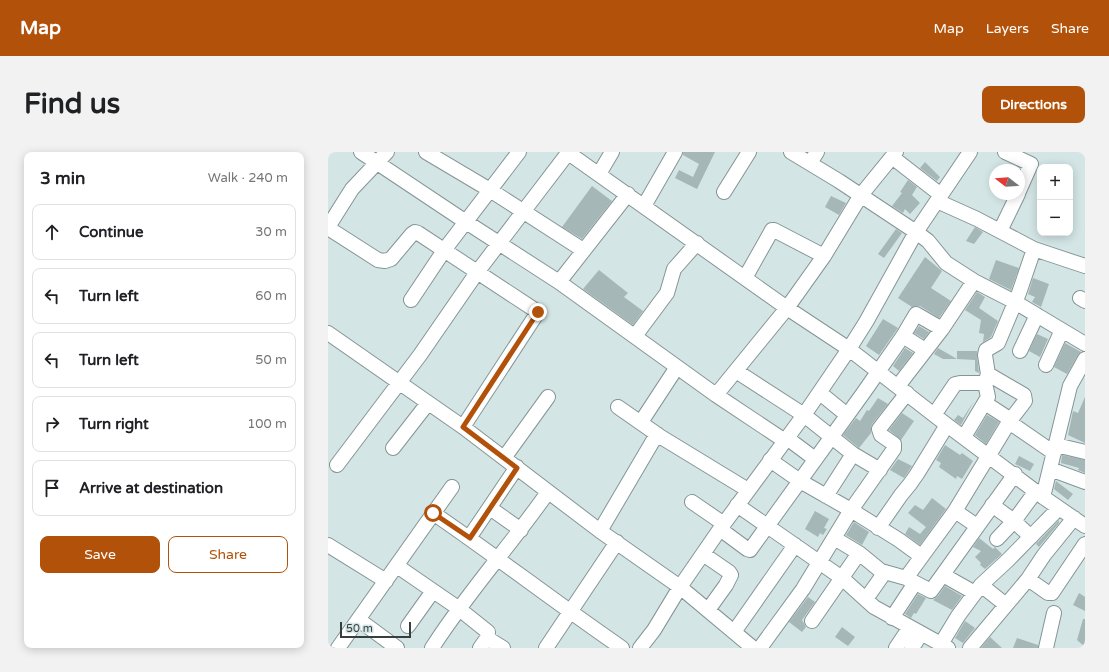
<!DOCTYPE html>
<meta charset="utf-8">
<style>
body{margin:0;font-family:"Varela Round",sans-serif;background:#f2f2f2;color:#202124}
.controls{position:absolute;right:12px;top:12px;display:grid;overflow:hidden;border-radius:8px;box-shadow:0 2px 10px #0003}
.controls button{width:36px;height:36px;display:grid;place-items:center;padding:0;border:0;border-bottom:1px solid #e0e0e0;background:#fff;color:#202124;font:20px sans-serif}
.compass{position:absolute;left:661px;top:12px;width:36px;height:36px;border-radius:50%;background:#fff;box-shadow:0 2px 10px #0003;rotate:287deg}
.scale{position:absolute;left:12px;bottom:10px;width:71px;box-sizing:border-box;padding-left:4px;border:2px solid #373e3e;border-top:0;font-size:11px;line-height:14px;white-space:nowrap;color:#373e3e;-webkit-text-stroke:3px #d3e5e5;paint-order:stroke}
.stop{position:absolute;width:12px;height:12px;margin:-9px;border:3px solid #b2520a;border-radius:50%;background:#fff}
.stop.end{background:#b2520a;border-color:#fff;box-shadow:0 1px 4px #0008}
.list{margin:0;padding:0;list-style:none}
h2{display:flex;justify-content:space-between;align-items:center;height:52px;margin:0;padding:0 16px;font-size:17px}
h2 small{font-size:13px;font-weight:400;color:#757577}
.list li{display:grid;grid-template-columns:26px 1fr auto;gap:12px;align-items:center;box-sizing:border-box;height:56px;margin:0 8px 8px;padding:0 8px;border:1px solid #e0e0e0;border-radius:8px}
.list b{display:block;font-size:15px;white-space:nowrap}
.list em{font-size:13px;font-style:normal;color:#757577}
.actions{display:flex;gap:8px;padding:12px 16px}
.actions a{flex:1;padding:9px 0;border:1px solid #b2520a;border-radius:8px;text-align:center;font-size:14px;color:#b2520a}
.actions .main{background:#b2520a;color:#fff}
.icon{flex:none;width:22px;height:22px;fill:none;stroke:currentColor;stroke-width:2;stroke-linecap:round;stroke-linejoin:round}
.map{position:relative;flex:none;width:757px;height:496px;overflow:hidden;border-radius:8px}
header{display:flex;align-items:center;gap:24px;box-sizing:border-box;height:56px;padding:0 20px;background:#b2520a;color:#fff}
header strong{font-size:19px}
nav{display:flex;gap:22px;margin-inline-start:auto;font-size:14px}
.intro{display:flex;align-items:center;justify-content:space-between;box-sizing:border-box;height:96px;padding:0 24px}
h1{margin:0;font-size:28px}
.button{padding:10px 18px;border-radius:8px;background:#b2520a;color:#fff;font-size:14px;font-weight:700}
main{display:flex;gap:24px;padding:0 24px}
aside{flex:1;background:#fff;border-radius:8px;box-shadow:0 2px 10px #0003}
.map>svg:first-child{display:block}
.building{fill:#a6b7b8}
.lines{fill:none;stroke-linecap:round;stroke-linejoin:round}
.minor-casing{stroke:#859596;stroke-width:16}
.minor{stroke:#fff;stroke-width:14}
.route{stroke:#b2520a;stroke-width:5}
</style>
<header>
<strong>Map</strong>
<nav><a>Map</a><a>Layers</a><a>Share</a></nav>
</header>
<div class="intro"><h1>Find us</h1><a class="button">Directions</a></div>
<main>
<aside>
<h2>3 min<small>Walk · 240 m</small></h2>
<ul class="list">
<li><svg class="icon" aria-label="ahead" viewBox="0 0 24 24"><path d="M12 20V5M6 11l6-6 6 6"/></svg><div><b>Continue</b></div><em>30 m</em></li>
<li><svg class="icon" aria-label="left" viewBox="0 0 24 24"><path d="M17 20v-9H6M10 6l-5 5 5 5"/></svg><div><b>Turn left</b></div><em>60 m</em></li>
<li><svg class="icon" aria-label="left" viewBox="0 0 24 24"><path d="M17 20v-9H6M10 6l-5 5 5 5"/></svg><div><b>Turn left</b></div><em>50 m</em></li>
<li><svg class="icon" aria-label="right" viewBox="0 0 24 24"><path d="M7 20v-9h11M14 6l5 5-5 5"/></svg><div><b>Turn right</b></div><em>100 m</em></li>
<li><svg class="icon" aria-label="arrive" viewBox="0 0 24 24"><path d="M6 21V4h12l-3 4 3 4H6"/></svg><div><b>Arrive at destination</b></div></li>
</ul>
<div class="actions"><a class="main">Save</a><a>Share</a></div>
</aside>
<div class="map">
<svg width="757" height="496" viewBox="0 0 757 496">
<rect width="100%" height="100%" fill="#d3e5e5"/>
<path class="building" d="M 355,0 L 387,0 L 369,37 L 347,26 L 351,18 L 365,25 L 371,12 L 355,3 Z
M 597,10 L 612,25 L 609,29 L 592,16 Z
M 580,28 L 589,35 L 584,43 L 592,51 L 582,62 L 577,57 L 575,61 L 564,54 L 574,41 L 572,40 Z
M 264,34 L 284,49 L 254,87 L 234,75 Z
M 503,44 L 518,51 L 511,63 L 497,55 Z
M 647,75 L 655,80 L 646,92 L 638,89 Z
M 568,77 L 574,81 L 556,106 L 550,102 Z
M 597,105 L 614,119 L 603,136 L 623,149 L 611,166 L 592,154 L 588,154 L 584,155 L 570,146 Z
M 668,108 L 691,116 L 683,138 L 661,127 Z
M 271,118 L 300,141 L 296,145 L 315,159 L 305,173 L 255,137 Z
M 705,126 L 721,132 L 713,155 L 704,150 L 707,145 L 700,142 Z
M 649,140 L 657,145 L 651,156 L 670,169 L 663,185 L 655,190 L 656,182 L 651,181 L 653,168 L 637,158 Z
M 555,167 L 570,176 L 551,203 L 538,194 Z
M 591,174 L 601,180 L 596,187 L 586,181 Z
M 709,182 L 720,187 L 712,205 L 701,199 Z
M 737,191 L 753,200 L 750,203 L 739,222 L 726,215 Z
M 577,196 L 585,201 L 571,219 L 565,214 Z
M 610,196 L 629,207 L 615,207 L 606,202 Z
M 629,199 L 649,199 L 649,204 L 651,221 L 647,219 L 647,208 L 629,207 Z
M 757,245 L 757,291 L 740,283 L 745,259 L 750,261 Z
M 550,246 L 560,252 L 544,272 L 543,276 L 543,281 L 531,296 L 515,283 L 528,266 L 532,269 L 539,258 L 541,259 Z
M 646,249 L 633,273 L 626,268 L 630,263 L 635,266 Z
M 574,261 L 586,269 L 573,288 L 561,278 Z
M 659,263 L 671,270 L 658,292 L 647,283 Z
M 617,293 L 632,303 L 634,301 L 645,309 L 634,327 L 629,324 L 628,327 L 611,315 L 613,311 L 608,308 Z
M 734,303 L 757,308 L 757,321 L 750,318 L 751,316 L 733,311 Z
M 691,304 L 706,312 L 702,319 L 687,312 Z
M 570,307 L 584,314 L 576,326 L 562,318 Z
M 728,329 L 745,342 L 740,348 L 726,337 Z
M 604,346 L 618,357 L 592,393 L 577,382 L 581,375 L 592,382 L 598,375 L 580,361 L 587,353 L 595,358 Z
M 487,359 L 501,367 L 496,376 L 499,377 L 495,383 L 492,381 L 490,385 L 477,377 Z
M 731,368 L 731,371 L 711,395 L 708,392 Z
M 526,370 L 541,380 L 534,393 L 518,383 Z
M 651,386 L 665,397 L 667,395 L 674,402 L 657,417 L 652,413 L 653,411 L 647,405 L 653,399 L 645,395 Z
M 617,434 L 634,444 L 624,458 L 605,448 L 610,444 Z
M 751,441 L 757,445 L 757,459 L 745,453 Z
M 590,442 L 598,446 L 588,462 L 586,461 L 583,466 L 577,462 Z
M 480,445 L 487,450 L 474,468 L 478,475 L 474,480 L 461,470 Z
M 755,467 L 757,467 L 757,495 L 749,488 Z
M 637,469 L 647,476 L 635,491 L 627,486 Z
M 514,475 L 527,485 L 520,494 L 507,485 Z
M 662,485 L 674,496 L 653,496 Z
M 689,486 L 710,493 L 710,496 L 685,496 Z"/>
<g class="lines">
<defs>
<path id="minor" d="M 33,0 L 138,70 L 231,130 L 388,243 L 457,289
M 98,0 L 162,38 L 255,98
M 239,0 L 459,156 L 521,197 L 619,273 L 715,345 L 757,374
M 463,0 L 511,29 L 588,80 L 600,89 L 618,111 L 646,129 L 687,150 L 757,192
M 677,0 L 703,12 L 691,39
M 564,5 L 613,43
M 482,11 L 489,0
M 271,22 L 284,0
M 396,40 L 421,0
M 609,49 L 649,67 L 706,97 L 757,114
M 316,54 L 347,0
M 0,75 L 24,37 L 59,0
M 0,76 L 50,108 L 57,109 L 63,107 L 84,82 L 87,80 L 90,81 L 210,160 L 135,275
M 672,79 L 690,42
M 417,126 L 444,78 L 446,78 L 496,104
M 231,130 L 300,42
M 752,146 L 757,149
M 83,148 L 117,97 L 191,0
M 0,181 L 135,275 L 272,379 L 352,435 L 425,496
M 307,184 L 339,141 L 346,117 L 369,91
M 575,184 L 597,198
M 692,199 L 709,163
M 718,213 L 734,178
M 408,219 L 476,263 L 525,302 L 552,318
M 570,234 L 614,177
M 492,241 L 519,263
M 388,243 L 459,156 L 496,104 L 533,43 L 568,0
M 657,251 L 683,268
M 290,255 L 333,285 L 420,338
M 606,263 L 627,232 L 632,231 L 657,231
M 313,270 L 349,215
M 681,270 L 726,301
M 636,285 L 660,245 L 657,231 L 660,222 L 657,203 L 658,198 L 670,191 L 691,141 L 706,97
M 459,286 L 487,307
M 728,293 L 757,300
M 65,296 L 100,251
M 176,306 L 220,245
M 442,308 L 472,329 L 523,358 L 571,388 L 593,404
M 9,313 L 92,203 L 150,119 L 240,1
M 722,317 L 757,330
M 498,344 L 525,302
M 715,345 L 742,234 L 757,207
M 364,350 L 396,372
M 409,353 L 514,426 L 546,455 L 620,496
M 664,353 L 686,369 L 703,385
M 162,356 L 193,378
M 627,359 L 649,374
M 105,361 C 169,405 230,452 294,496
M 550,376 L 573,343 L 582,332 L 589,322 L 619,273
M 392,377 L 419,397 L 422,398 L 536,240 L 575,184 L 588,162 L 614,177 L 646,129
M 272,379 L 329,282
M 141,386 L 189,315
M 506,386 L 531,401 L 553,419 L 578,426 L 603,439 L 687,322
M 669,387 L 686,369 L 708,339
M 0,393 L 58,429
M 375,402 L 401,420 L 403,423 L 398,433 L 380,458
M 69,414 L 130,456 L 160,480 L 159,486 L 152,496
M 615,423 L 647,441
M 578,426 L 627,359 L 681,270 L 697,249 L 696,243 L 660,222
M 700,427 L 720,441 L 724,441 L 757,392
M 653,433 L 678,453
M 538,447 L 557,420
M 564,466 L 587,431
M 31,468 L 69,496
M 484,469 L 531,401
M 80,474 L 105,439
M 406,480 L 467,393
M 159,486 L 175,496
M 613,492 L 630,464 L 653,433 L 680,408 L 731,356
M 10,496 L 124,335
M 104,496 C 139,441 183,393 220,340
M 218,496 L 289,390
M 312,496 L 326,478 L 352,435 L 392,377 L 476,263 L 521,197 L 538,170 L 588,80 L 642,0
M 432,496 L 475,437 L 523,358 L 566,297 L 566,292 L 553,283 L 551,277 L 579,241
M 568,496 L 582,475
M 584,496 L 593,482
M 642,496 L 700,427 L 716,403 L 746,366
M 718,496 L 726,461"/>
</defs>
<use href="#minor" class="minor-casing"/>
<use href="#minor" class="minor"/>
</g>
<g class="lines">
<path class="route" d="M 105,361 L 142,386 L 189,316 L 135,275 L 210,160"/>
</g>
</svg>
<div class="controls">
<button>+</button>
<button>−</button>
</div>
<svg class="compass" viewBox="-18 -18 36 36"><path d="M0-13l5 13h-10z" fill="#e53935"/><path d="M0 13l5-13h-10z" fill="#757577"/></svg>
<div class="scale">50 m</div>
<div class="stop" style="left:105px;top:361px"></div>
<div class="stop end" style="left:210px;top:160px"></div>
</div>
</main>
